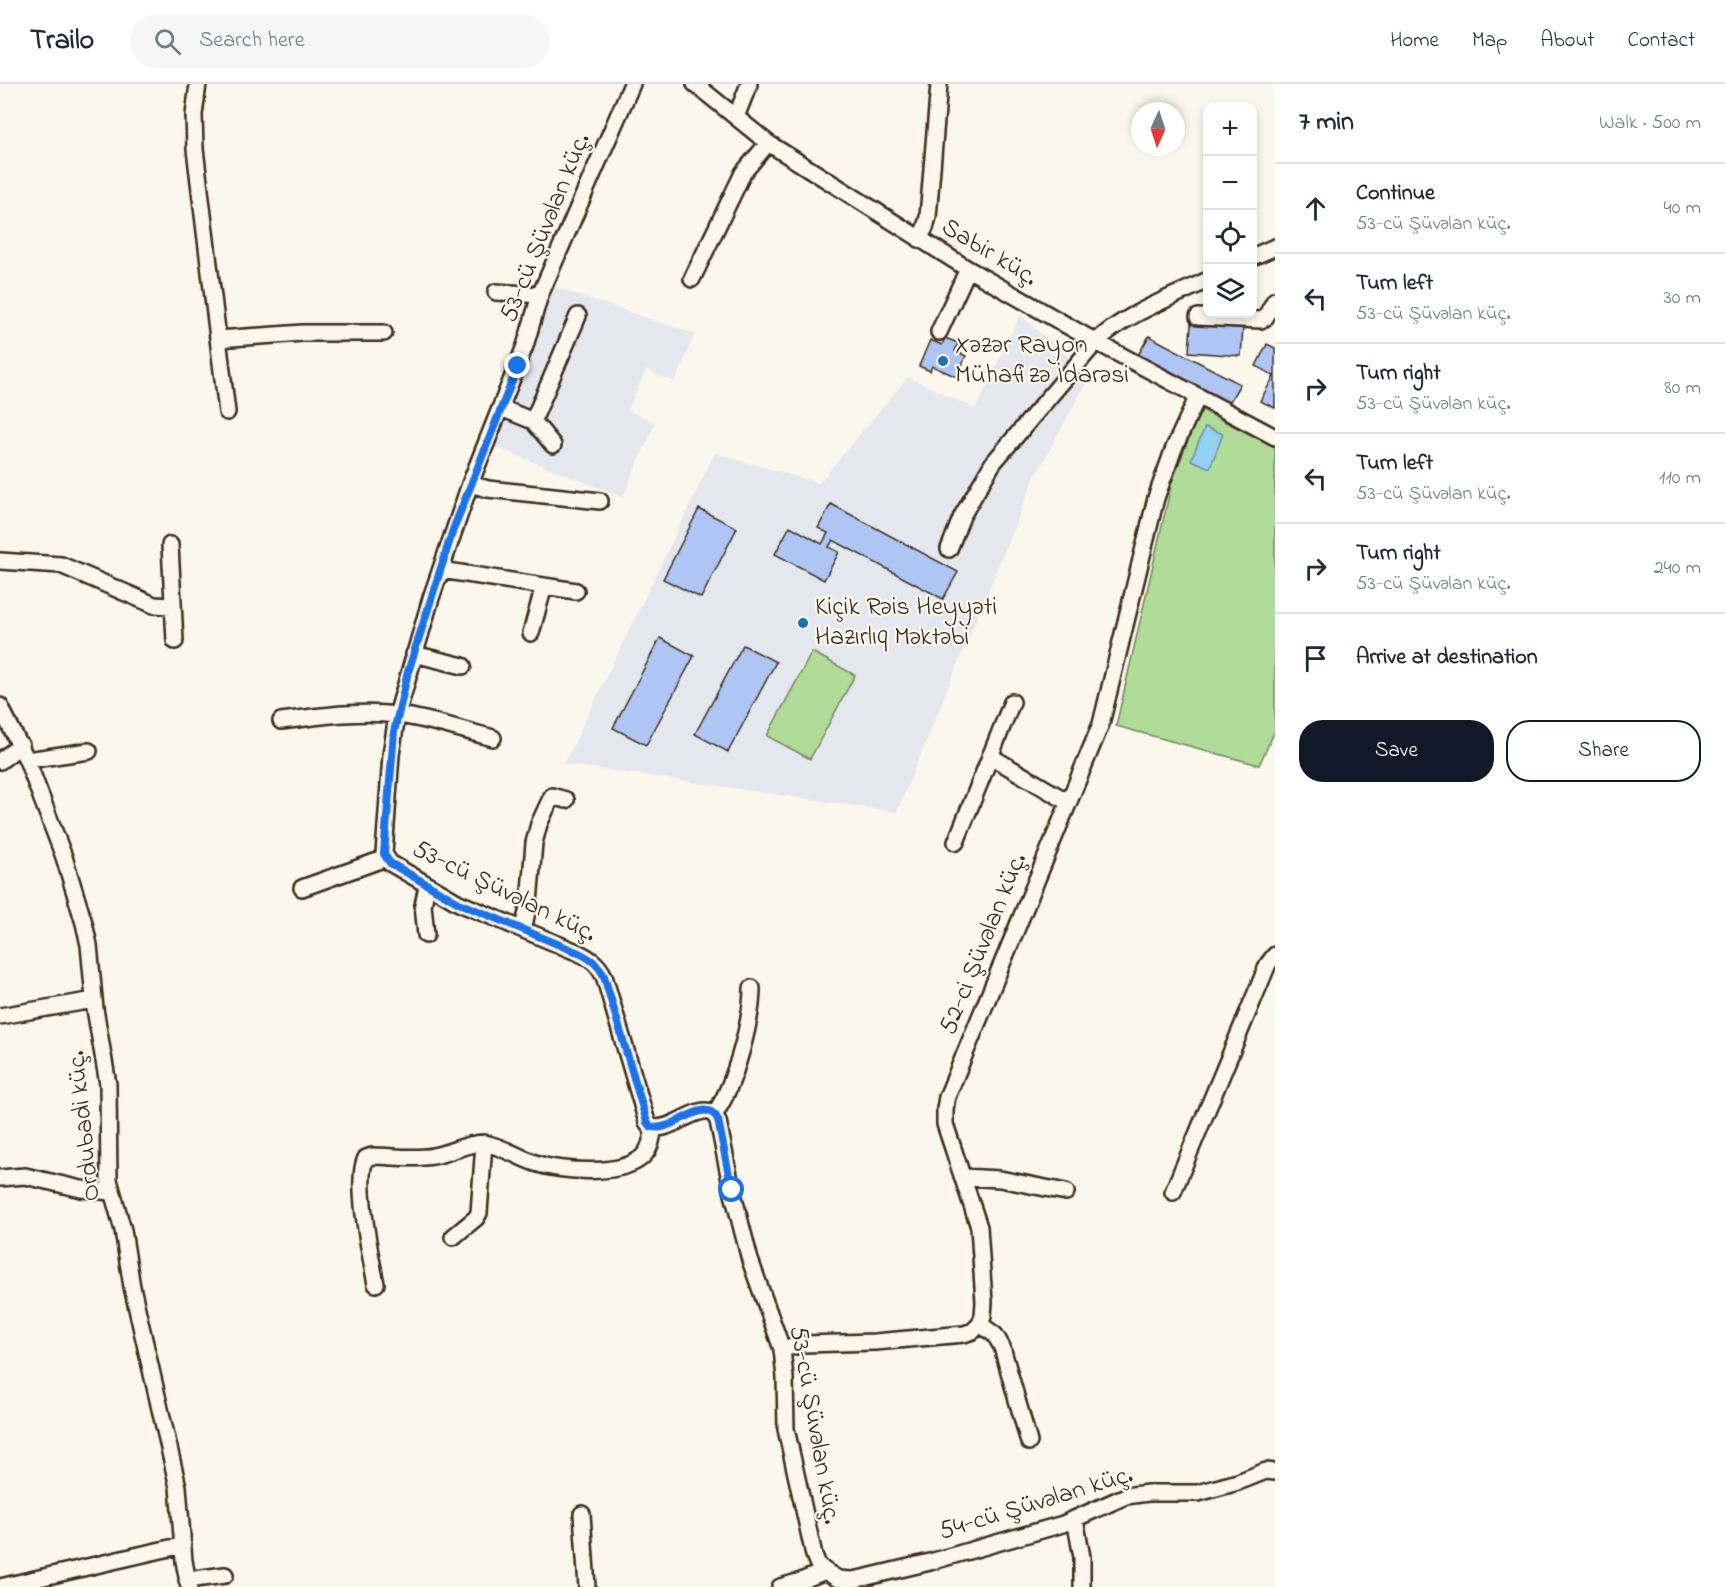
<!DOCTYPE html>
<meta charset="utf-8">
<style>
body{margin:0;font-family:"Indie Flower",sans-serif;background:#f6f6f7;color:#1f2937}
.controls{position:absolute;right:18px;top:18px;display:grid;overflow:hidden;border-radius:12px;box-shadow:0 3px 9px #0003}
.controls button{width:54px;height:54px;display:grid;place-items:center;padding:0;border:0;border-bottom:2px solid #e0e1e3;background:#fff;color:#1f2937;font:30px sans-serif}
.compass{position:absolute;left:1131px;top:18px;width:54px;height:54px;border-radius:50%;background:#fff;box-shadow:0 3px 9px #0003;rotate:183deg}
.stop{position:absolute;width:18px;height:18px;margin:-14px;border:4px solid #1a73e8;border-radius:50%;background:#fff}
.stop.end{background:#1a73e8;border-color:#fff;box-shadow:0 2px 6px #0008}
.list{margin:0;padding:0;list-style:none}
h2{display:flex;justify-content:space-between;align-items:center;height:78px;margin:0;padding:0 24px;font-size:26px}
h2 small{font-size:20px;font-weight:400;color:#747a83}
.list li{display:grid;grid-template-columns:39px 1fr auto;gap:18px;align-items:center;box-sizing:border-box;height:90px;padding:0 24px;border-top:2px solid #e0e1e3}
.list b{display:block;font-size:22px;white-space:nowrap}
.list p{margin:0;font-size:20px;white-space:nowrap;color:#747a83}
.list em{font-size:20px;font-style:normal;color:#747a83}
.actions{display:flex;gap:12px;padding:18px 24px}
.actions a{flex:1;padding:14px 0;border:2px solid #111827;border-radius:24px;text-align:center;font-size:21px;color:#111827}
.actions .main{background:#111827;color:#fff}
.icon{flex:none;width:33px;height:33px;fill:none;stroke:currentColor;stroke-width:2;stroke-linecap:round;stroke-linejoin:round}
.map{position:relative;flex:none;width:1275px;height:1503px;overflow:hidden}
header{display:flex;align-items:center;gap:36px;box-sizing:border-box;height:84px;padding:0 30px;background:#fff;border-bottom:2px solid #e0e1e3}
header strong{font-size:28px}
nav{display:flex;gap:33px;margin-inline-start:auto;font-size:21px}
.search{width:420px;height:54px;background:#f6f6f7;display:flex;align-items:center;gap:15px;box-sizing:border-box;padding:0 21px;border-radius:33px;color:#747a83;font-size:22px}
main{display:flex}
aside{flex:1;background:#fff}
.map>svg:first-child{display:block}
.built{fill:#e4e8ee}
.green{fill:#b0db99;stroke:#76825c;stroke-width:1.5}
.water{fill:#92d1f3;stroke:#6f8e9e;stroke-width:1.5}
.building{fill:#afc6f4;stroke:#3b2a1e;stroke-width:1.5}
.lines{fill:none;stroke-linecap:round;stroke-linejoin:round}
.minor-casing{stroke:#3b2a1e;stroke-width:20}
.minor{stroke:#fbf7ec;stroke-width:15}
.route{stroke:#1a73e8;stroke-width:8}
.poi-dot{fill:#1f6fb2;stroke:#fbf7ec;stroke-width:2}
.labels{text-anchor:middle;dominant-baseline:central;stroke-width:4.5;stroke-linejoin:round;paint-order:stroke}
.street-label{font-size:26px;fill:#3b2a1e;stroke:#fbf7ec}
.poi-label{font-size:26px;fill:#3b2a1e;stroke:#fbf7ec;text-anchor:start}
</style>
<header>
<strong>Trailo</strong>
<div class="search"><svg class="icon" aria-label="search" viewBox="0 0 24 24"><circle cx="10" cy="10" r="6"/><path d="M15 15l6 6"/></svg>Search here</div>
<nav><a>Home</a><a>Map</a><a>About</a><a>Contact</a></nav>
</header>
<main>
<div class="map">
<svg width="1275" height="1503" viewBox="0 0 1275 1503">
<rect width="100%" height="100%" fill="#fbf7ec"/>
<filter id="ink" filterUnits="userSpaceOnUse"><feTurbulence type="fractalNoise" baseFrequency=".0167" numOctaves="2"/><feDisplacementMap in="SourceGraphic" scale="12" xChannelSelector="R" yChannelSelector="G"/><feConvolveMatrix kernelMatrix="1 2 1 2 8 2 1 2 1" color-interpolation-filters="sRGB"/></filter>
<g filter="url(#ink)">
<path class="built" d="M 551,202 L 695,250 L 675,298 L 646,286 L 628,326 L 655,339 L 623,413 L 492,362 L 511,317 Z
M 1020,231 L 1090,292 L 1034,395 L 897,728 L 564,680 L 715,369 L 819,399 L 908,293 L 976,325 Z"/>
<path class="green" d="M 1200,325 L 1275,363 L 1275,647 L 1259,681 L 1116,642 L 1172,398 Z
M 812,568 L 855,591 L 810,675 L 767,652 Z"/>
<path class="water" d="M 1205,343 L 1223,350 L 1210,384 L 1191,376 Z"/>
<path class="building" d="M 1191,240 L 1243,244 L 1241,272 L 1189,268 Z
M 1149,252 L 1240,300 L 1229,319 L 1138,271 Z
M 945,254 L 958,259 L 955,267 L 966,272 L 957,293 L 932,282 L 930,287 L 919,282 L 930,256 L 942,261 Z
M 1267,260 L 1275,264 L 1275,324 L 1260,317 L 1274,292 L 1256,282 Z
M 831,420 L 958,488 L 943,515 L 833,456 L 829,463 L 839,468 L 824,496 L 775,470 L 790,442 L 822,460 L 828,449 L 818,444 Z
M 699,425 L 737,444 L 701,514 L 663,495 Z
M 660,554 L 694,572 L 646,661 L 613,644 Z
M 743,561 L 776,578 L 728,668 L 695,650 Z"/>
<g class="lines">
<defs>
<path id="minor" d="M 198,0 L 194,31 L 195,65 L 227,328
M 632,0 L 540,211 L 525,262 L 470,400 L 431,514 L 397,631 L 391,671 L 384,770 L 390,779 L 459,819 L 579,869 C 591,875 598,880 604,892 L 647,1038 L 650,1042 C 671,1053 705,1008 718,1037 L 732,1106 L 750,1176 L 782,1265 L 785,1294 L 786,1345 L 814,1471 L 818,1481 L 825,1487
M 695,0 L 768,59 L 968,185 L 1096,258 L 1275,353
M 736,33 L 749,0
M 919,155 L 925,144 L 928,133 L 939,0
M 1252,173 L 1275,163
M 692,195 L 743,89 L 768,59
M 496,208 L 540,211
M 1198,233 L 1261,236 L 1265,234 L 1275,216
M 939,248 L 968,185
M 218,255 L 303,249 L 384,249
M 501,324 L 533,337 L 578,232
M 533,337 L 553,361
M 470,400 L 488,405 L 600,417
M 170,461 L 175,557
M 949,465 L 962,432 L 993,379 L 1096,258 C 1123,231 1173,213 1208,196
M 0,477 L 61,481 L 154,521 L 172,522
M 441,486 L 576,507
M 531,549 L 544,502
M 414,570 L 463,582
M 0,622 L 27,676 L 64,773 L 84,839 L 89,861 L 95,925 L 108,1000 L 109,1096 L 123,1146 L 132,1203 L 178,1403 L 184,1477 L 189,1503
M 281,637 C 320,632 359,626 398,631 C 430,635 462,646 493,654
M 990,672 L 1068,718
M 27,676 L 89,667
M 0,677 L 21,661
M 956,758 L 1012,618
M 302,804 L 386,774
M 523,846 L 529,819 L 534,759 L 539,740 L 552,712 L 566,716
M 426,851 L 423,821 L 427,802
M 0,932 L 94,916
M 715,1029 C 734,1003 752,937 752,904
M 963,1093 L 1000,1095 L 1066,1108
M 0,1094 L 25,1092 L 81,1105 L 111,1108
M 1173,1108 L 1268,880 L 1275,871
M 453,1153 L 476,1134 L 479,1129 L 484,1059
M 376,1200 C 371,1174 354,1096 366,1074 L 372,1072 C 393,1072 413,1076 433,1072 C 451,1069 466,1059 484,1059 C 502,1062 517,1073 535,1079 C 561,1088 626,1093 645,1070 C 651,1063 652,1053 654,1044
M 980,1240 L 995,1251 L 1002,1263 L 1029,1358
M 782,1265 L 804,1260 L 875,1258 L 964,1250 L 973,1247 L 980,1240 L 983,1232 L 984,1218 L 979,1143 L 945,1040 L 945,1025 L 947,1013 L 1101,640 L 1156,414 L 1174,364 L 1198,312
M 582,1430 L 587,1503
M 1075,1435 L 1082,1473 L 1082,1503
M 187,1496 L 225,1491
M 0,1503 L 183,1461
M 780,1503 L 801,1497 L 825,1487 L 838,1495 L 852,1496 L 867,1493 L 930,1478 L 1063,1440 L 1126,1412 L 1148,1409 L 1198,1409 L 1238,1398 L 1266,1387 L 1275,1388"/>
</defs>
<use href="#minor" class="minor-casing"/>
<use href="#minor" class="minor"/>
</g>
</g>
<g class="lines" filter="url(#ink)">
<path class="route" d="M 518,282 L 453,446 L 408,588 L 394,648 L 384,770 L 390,779 L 459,819 L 579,869 C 591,875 598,880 604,892 L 647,1038 L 650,1042 C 671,1052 705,1008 718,1036 L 732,1106"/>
</g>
<g class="poi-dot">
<circle cx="943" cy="277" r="6"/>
<circle cx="803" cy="539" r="6"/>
</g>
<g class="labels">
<g class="street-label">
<text transform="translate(546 144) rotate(-68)">53-cü Şüvəlan küç.</text>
<text transform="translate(989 169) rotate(31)">Sabir küç.</text>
<text transform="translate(504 808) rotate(26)">53-cü Şüvəlan küç.</text>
<text transform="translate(984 860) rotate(-68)">52-ci Şüvəlan küç.</text>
<text transform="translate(85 1042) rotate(-96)">Ordubadi küç.</text>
<text transform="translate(814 1341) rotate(80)">53-cü Şüvəlan küç.</text>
<text transform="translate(1036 1420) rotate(-17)">54-cü Şüvəlan küç.</text>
</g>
<g class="poi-label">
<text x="955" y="262">Xəzər Rayon<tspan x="955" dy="30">Mühafizə İdarəsi</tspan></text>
<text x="815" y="524">Kiçik Rəis Heyyəti<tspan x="815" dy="30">Hazırlıq Məktəbi</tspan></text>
</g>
</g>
</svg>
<div class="controls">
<button>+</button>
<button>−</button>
<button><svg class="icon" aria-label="locate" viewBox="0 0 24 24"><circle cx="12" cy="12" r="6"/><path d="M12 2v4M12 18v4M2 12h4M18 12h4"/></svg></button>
<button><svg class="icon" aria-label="layers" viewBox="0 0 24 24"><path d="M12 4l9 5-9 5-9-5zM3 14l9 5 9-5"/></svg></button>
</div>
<svg class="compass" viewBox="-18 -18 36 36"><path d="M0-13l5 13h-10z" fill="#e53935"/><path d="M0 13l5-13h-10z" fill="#747a83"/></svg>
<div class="stop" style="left:732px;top:1106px"></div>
<div class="stop end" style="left:518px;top:282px"></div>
</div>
<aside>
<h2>7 min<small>Walk · 500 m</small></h2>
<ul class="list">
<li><svg class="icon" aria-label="ahead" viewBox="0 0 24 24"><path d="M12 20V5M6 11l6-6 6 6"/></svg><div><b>Continue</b><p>53-cü Şüvəlan küç.</p></div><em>40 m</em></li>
<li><svg class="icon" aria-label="left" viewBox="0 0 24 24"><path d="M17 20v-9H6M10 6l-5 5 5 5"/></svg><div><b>Turn left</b><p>53-cü Şüvəlan küç.</p></div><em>30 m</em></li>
<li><svg class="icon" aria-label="right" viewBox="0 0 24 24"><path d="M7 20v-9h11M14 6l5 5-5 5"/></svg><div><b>Turn right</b><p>53-cü Şüvəlan küç.</p></div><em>80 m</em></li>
<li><svg class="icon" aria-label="left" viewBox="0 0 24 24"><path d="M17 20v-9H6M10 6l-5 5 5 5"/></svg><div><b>Turn left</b><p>53-cü Şüvəlan küç.</p></div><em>110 m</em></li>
<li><svg class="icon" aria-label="right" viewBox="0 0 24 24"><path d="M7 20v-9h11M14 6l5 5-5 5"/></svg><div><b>Turn right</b><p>53-cü Şüvəlan küç.</p></div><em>240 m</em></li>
<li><svg class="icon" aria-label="arrive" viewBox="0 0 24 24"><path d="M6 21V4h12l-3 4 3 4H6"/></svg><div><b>Arrive at destination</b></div></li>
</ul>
<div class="actions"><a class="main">Save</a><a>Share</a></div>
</aside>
</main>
